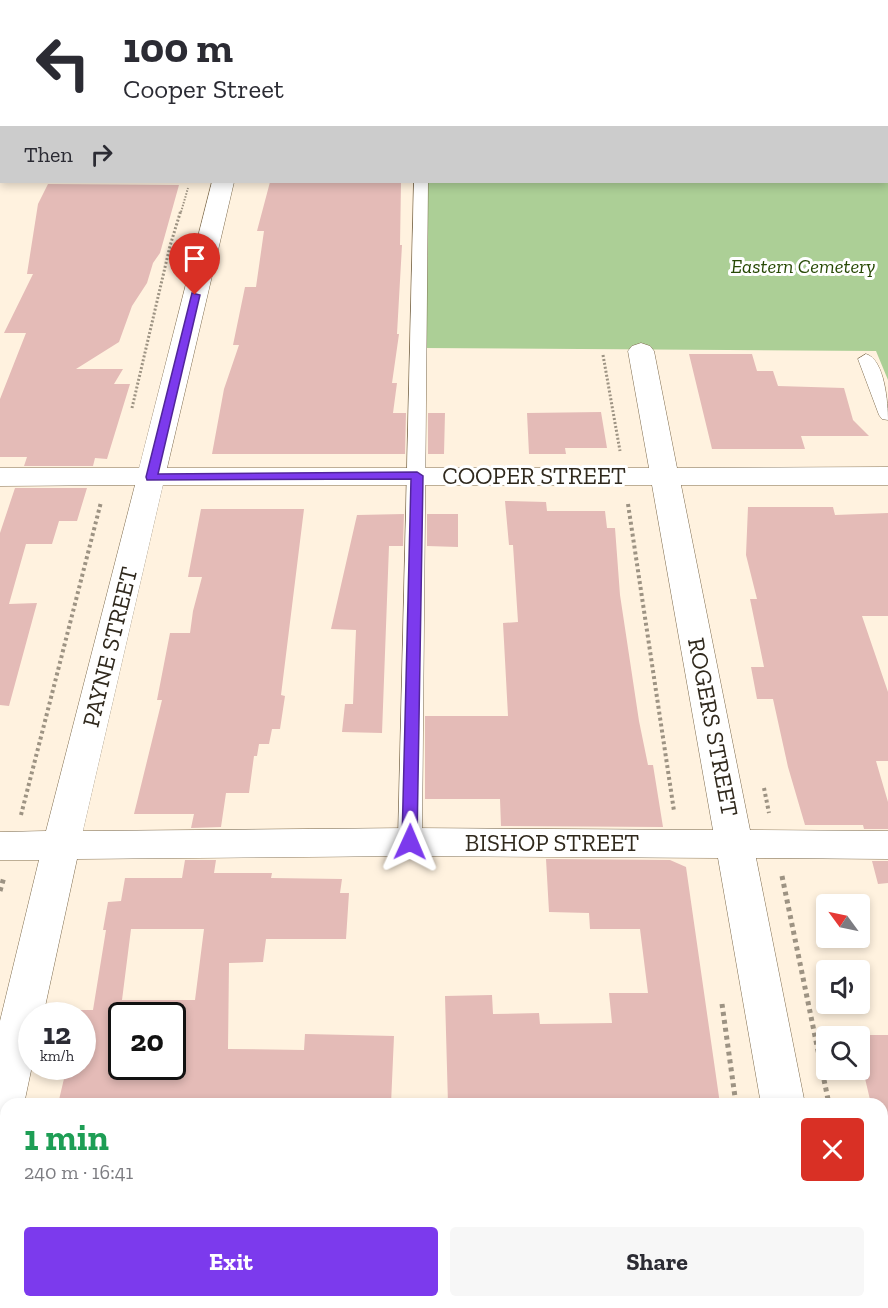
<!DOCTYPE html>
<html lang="en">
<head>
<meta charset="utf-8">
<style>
  body { margin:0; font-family:"Zilla Slab",serif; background:#f7f7f7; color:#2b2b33; height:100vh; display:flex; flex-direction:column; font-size:22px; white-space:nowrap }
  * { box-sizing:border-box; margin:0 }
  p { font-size:20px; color:#7c7c81 }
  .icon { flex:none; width:33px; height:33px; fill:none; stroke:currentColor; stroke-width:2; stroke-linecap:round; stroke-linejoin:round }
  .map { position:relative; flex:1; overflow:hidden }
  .sheet { position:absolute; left:0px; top:1098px; width:888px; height:210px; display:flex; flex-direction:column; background:#fff; border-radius:18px 18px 0 0; box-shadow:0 3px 9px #0003 }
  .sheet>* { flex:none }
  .guide { position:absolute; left:0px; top:0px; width:888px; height:183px; box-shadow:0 3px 9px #0003; background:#fff; color:#2b2b33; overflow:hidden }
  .needle { width:39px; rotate:303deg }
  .controls { position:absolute; left:816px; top:894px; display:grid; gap:12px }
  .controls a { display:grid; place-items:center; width:54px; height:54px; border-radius:6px; background:#fff; box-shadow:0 3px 9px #0003; font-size:30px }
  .speed { position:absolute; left:18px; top:1002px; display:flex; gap:12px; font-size:30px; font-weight:700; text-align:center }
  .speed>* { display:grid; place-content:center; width:78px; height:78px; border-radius:50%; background:#fff; box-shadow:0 3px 9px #0003; line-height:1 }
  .speed small { font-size:15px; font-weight:400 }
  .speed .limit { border:3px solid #111; border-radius:9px; background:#fff; color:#111 }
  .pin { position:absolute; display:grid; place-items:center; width:51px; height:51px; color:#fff; margin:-62px -26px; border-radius:50% 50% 50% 0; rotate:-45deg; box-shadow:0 0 6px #0007 }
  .pin .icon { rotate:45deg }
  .me { position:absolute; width:66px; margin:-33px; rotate:1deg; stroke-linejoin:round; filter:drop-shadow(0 0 4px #0008) }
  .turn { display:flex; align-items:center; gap:21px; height:126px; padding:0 24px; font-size:27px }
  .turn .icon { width:78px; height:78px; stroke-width:2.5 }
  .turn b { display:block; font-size:42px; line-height:51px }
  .then { display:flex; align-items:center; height:57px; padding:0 24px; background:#0003; gap:12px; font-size:22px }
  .round { display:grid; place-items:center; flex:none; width:63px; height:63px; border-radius:6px; background:#f7f7f7 }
  .overview { display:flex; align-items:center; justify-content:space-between; height:102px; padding:0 24px }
  h1 { font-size:36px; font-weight:700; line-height:45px; color:#1e9e55 }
  .cta { display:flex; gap:12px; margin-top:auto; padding:12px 24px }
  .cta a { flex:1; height:69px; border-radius:6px; background:#7c3aed; color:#fff; font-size:24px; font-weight:700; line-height:69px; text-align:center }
  .cta a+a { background:#f7f7f7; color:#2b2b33 }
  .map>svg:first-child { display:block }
</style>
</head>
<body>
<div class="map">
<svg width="888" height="1308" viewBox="0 0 888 1308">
  <rect width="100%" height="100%" fill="#fff2df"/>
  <path fill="#accf96" d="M 291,0 L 888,0 L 888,380 L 876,351 L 423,348 L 423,182 L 886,182 L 886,2 Z"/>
  <path fill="#e4bbb7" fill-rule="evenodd" d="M 270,182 L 401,182 L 400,245 L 402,245 L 397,334 L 399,334 L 392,383 L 397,383 L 393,413 L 406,413 L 405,454 L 212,454 L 224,389 L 239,345 L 233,345 L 245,287 L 256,287 L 264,231 L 257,231 Z
    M 48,184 L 179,185 L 160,253 L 153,263 L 147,283 L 132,306 L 119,342 L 76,369 L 123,369 L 114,384 L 130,384 L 107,459 L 95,458 L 93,466 L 24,466 L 27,457 L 0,457 L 0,399 L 26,333 L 4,333 L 33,274 L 27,274 L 38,204 Z
    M 689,354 L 752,354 L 757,371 L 773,371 L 778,386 L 844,388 L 853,420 L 869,436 L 801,436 L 805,449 L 712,449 Z
    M 601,412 L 607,448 L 565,448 L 566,454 L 529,454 L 527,413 Z
    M 428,413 L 445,413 L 444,454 L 428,454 Z
    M 15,488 L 87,488 L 77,521 L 59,521 L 52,544 L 26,544 L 9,604 L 37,603 L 9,706 L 0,705 L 0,533 Z
    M 505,501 L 546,502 L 547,511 L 605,511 L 607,528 L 615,528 L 620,595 L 639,721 L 648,765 L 653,765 L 663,827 L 501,826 L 500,799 L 425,799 L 425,716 L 508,716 L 503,623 L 518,622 L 513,545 L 509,545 Z
    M 748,507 L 833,507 L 835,515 L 888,513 L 888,616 L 862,616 L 888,692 L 888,761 L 876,761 L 888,802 L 888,829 L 864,829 L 863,825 L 805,825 L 788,767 L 773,699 L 757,699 L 751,667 L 764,667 L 750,599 L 757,599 L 746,555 Z
    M 201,509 L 304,509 L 281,695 L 285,696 L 280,729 L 272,729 L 269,744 L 259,744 L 257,756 L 254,756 L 249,793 L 226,793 L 221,827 L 191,828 L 194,814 L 134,814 L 162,700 L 157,700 L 170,633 L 190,633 L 193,611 L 202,577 L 188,577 Z
    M 404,514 L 403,546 L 389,546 L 382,733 L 342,732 L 345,704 L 353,704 L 356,630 L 331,629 L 357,515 Z
    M 427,514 L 458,514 L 458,547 L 427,546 Z
    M 546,859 L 670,860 L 686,867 L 720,1104 L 448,1104 L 445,996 L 492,995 L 493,1014 L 539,1013 L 540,1024 L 612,1023 L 609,993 L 648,993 L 640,929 L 590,929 L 589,913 L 549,912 Z
    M 185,860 L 216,860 L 214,873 L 272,873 L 271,878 L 342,879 L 340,893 L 349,893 L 346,939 L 266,939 L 263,962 L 229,963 L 228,1049 L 304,1050 L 305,1034 L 394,1036 L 391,1104 L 58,1104 L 67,1066 L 82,1066 L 82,1016 L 78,1016 L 79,1010 L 93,1010 L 106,930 L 103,930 L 108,902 L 121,901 L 125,878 L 182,878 ZM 131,929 L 204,929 L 195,1000 L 122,1000 ZM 122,1016 L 172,1016 L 172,1066 L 122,1066 Z
    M 872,861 L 888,861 L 888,883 L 878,884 Z
    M 854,1035 L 888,1035 L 888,1128 L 882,1128 L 882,1104 L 871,1104 L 860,1057 L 860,1036 Z"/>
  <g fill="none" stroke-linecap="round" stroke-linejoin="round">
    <defs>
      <path id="service" d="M 72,0 L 82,0 L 71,2 Z
        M 588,0 L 599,0 L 587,2 Z
        M 610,0 L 643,0 L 609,2 Z
        M 0,60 L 2,60 L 2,68 L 0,68 Z
        M 2,132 L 2,143 L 0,143 L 0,133 Z
        M 886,140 L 888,140 L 888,148 L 886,148 Z
        M 414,182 L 428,182 L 422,842 L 418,848 L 410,851 L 402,848 L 398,842 Z
        M 866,354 C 885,359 888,404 888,420 L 882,419 L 879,415 L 858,359 Z"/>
      <path id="minor" d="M 258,0 L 276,0 L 276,2 L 258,2 Z
        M 0,143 L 2,143 L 2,155 L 0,155 Z
        M 212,182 L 234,182 L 167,468 L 649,468 L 628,351 L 632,346 L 641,343 L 650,346 L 654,351 L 677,468 L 888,467 L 888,485 L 681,485 L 750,830 L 888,831 L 888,859 L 756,858 L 805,1104 L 761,1104 L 718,858 L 410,856 L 77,859 L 43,1016 L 32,1016 L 32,1066 L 24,1104 L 6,1104 L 6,1130 L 0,1132 L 0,1021 L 39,860 L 0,860 L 0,832 L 46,831 L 135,485 L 0,486 L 0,468 L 139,468 ZM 163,485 L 652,485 L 713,830 L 410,828 L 83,831 Z
        M 0,1163 L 6,1165 L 6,1226 L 0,1224 Z
        M 882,1297 L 886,1308 L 837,1308 L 835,1302 L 882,1302 Z
        M 7,1302 L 55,1302 L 54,1308 L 6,1308 Z"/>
      <path id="primary" d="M 0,1200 L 6,1200 L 6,1244 L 0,1244 Z
        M 882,1219 L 888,1219 L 888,1263 L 882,1263 Z"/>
    </defs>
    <use href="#service" stroke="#7e6c4f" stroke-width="1"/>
    <use href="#minor" stroke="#7e6c4f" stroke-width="1"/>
    <use href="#primary" stroke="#af7e63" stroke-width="1"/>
    <path stroke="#9d9383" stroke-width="2" stroke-dasharray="1.5 1.5" stroke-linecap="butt" d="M 181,212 L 188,188"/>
    <path stroke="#9d9383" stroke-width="3" stroke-dasharray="2 2" stroke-linecap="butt" d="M 603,355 L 620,451
      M 132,408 L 170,246 L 181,210"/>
    <path stroke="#9d9383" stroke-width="4" stroke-dasharray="3 3" stroke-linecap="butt" d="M 628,504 L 674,811
      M 764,788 L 769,813
      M 21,815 L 101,502"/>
    <path stroke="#9d9383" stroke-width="5" stroke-dasharray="4 4" stroke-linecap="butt" d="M 782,876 L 829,1104
      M 0,891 L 4,877
      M 722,1004 L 736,1104
      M 882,1194 L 888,1194"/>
    <use href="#service" fill="#fff" fill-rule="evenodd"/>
    <use href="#minor" fill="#fff" fill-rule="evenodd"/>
    <use href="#primary" fill="#f8cdb8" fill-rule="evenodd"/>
  </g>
  <path fill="#7c3aed" stroke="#51269a" stroke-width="1.5" d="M 192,293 L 200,295 L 158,474 L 417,472 L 423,476 L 417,842 L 415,846 L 404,846 L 402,842 L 411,479 L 147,480 L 146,477 Z"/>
  <g text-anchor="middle" stroke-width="6" stroke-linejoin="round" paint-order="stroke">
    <g font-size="20" font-style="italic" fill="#274905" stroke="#fff">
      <text x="803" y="273">Eastern Cemetery</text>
    </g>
    <g font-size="24" fill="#30291d" stroke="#fff">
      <text x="534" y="484">COOPER STREET</text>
      <text transform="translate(110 647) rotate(-76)" y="8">PAYNE STREET</text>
      <text transform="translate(713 727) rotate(79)" y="8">ROGERS STREET</text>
      <text x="552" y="851">BISHOP STREET</text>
    </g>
  </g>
</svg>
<div class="controls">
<a><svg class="needle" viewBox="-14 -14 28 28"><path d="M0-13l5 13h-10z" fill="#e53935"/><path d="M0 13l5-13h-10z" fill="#7c7c81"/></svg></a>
<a><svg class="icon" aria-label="sound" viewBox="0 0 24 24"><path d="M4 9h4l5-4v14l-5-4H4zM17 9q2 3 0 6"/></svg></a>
<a><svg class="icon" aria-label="search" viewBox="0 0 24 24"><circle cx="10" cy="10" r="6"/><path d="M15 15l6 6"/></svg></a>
</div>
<div class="speed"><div>12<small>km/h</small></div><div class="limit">20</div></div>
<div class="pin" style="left:195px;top:295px;background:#d93025"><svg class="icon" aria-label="arrive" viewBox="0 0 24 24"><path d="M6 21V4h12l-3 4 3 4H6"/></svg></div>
<svg class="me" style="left:410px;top:842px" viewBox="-20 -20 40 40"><path d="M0-17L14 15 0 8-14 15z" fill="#7c3aed" stroke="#fff" stroke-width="4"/></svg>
<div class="guide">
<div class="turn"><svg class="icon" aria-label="left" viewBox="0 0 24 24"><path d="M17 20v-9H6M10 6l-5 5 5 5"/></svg><div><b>100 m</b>Cooper Street</div></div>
<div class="then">Then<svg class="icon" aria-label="right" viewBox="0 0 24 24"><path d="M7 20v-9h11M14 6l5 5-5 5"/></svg></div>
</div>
<section class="sheet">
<div class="overview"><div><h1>1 min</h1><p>240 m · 16:41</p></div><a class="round" style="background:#d93025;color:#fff"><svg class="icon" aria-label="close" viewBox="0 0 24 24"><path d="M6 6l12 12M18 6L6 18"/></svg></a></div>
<div class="cta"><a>Exit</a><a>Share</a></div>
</section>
</div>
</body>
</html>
